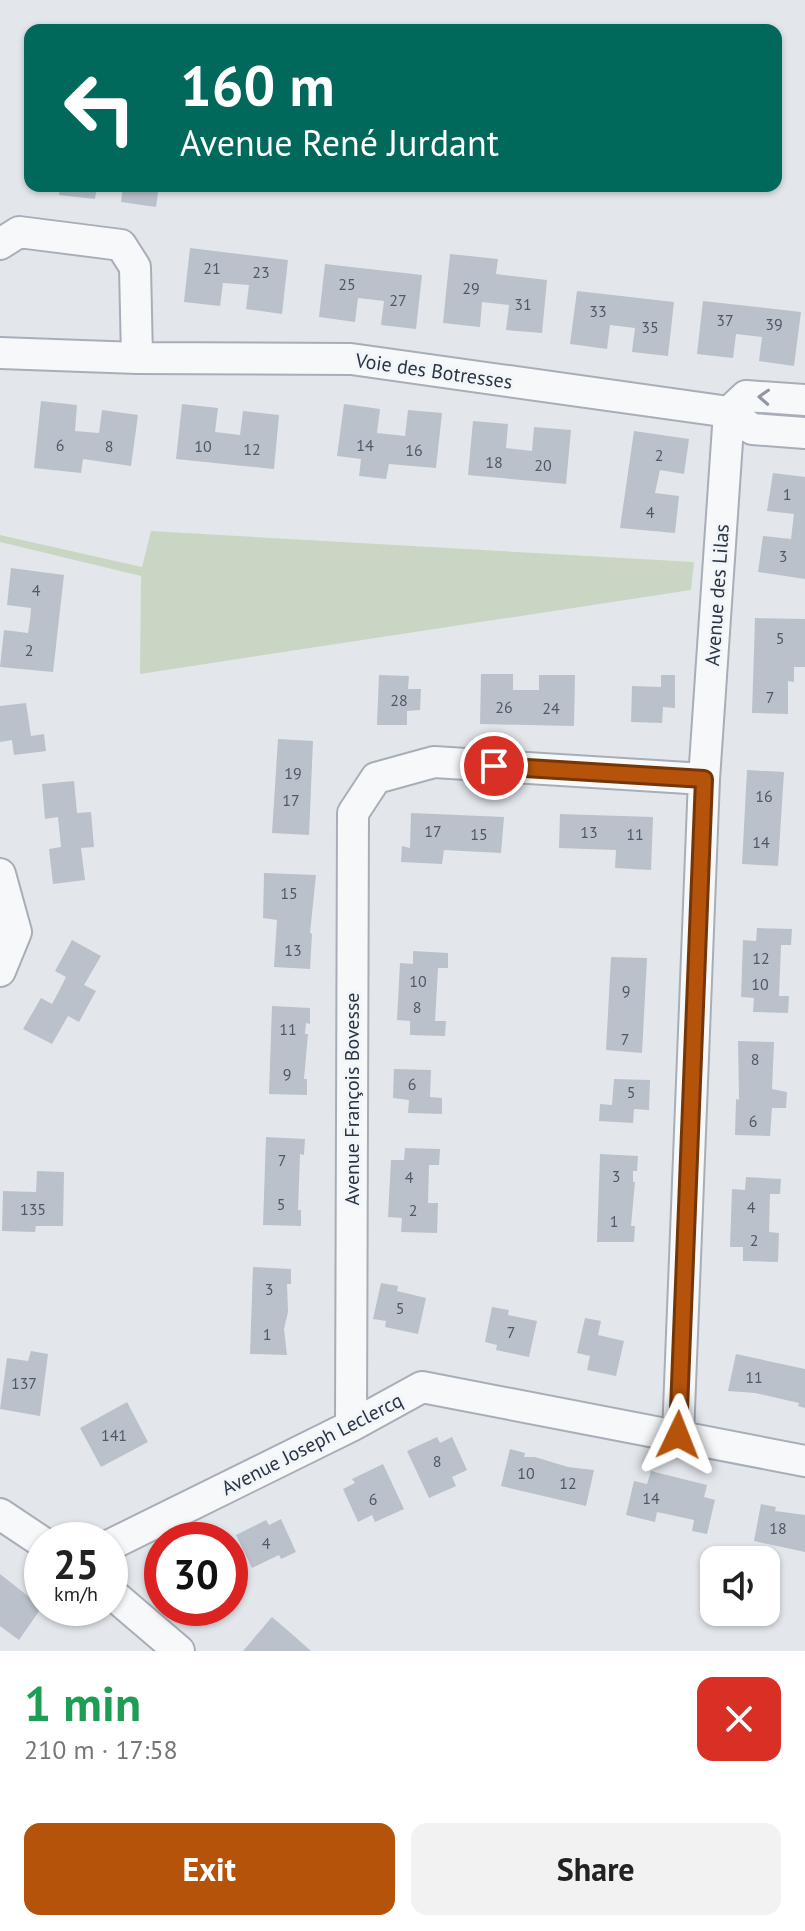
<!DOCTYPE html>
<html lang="en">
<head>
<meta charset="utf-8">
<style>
  body { margin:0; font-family:"PT Sans",sans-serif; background:#f2f2f2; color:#222; height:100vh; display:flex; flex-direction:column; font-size:30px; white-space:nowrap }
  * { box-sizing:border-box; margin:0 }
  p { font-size:26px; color:#767676 }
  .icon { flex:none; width:44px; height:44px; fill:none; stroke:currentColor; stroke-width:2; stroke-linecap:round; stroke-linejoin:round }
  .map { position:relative; height:1651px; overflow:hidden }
  .side { display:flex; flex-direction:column; background:#fff; flex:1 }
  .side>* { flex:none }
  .top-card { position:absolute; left:24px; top:24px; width:758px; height:168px; border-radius:16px; box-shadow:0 2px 6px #0004; background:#00695c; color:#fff; overflow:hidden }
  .buttons { position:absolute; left:700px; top:1546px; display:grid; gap:16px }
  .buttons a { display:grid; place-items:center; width:80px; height:80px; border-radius:16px; background:#fff; box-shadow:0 2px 6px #0004; font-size:40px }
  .speed { position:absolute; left:24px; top:1522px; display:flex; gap:16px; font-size:40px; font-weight:700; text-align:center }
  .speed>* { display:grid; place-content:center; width:104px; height:104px; border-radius:50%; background:#fff; box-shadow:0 2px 6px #0004; line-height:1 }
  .speed small { font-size:20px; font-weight:400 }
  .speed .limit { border:12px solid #d22; background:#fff; color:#111 }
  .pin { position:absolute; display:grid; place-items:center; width:68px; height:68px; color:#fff; margin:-34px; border:4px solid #fff; border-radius:50%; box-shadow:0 2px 8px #0007 }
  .me { position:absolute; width:88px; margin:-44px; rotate:2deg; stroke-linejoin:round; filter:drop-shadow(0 0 6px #0008) }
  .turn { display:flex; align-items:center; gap:28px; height:168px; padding:0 24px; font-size:36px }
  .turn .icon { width:104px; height:104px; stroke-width:2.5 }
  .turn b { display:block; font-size:56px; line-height:68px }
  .round { display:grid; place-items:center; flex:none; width:84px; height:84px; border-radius:16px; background:#f2f2f2 }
  .headline { display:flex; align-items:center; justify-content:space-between; height:136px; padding:0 24px }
  h1 { font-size:48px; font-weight:700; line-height:60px; color:#1e9e55 }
  .cta { display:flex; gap:16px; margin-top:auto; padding:16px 24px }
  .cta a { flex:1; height:92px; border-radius:16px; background:#b45309; color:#fff; font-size:32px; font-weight:700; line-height:92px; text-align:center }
  .cta a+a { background:#f2f2f2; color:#222 }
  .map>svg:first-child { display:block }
</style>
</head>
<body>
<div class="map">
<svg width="805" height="1651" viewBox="0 0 805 1651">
  <rect width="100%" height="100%" fill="#e3e7ec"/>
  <path fill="#cad6c4" d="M 151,531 L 694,562 L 691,590 L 140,674 L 141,576 L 0,542 L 0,535 L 142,567 Z"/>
  <path fill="#bac1ca" d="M 60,186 L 97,186 L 95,199 L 59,195 Z
    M 123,186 L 159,186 L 156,207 L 121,202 Z
    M 190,248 L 288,260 L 282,314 L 246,309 L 249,285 L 223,283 L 220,306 L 184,302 Z
    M 450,254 L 498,259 L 496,274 L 547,280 L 542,333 L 506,330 L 509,305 L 482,302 L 480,327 L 443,323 Z
    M 325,264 L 422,275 L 416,329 L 381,325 L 384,301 L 358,298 L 355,322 L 319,317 Z
    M 577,291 L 674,302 L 668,356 L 632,352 L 635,328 L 610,325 L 607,349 L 570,344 Z
    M 703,301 L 801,312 L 794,366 L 759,361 L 762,337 L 736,334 L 733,358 L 697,354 Z
    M 41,401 L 77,405 L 75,431 L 99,433 L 102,410 L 138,415 L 131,466 L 83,459 L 81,473 L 34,468 Z
    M 182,404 L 218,408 L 215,432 L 240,435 L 243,411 L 279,415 L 274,469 L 176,459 Z
    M 344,404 L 380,409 L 377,433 L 405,436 L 408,410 L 442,413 L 436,468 L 389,464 L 386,479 L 359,476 L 361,459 L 337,456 Z
    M 473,421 L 508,424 L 506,448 L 532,451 L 534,427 L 571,430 L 566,484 L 468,475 Z
    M 634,431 L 689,439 L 684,474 L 660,470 L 655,493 L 679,496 L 675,533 L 620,528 Z
    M 773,473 L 805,477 L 805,579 L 758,572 L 763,536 L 791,539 L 794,514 L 767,511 Z
    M 11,568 L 64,575 L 53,672 L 0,667 L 4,630 L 28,633 L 30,620 L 31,608 L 7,605 Z
    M 755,618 L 805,619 L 805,667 L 794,667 L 794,682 L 788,681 L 788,714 L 752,713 Z
    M 481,674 L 513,674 L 513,690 L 539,690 L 539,675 L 575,675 L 574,726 L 480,724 Z
    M 379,675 L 409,676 L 408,689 L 421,689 L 420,710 L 407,711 L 407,725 L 377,725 Z
    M 661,675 L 675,675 L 675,708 L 663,707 L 662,723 L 631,722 L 632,686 L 661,687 Z
    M 26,703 L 31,736 L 44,734 L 46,751 L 14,755 L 12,740 L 0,742 L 0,706 Z
    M 278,739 L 313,741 L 309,835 L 272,833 Z
    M 747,770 L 784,772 L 778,866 L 742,864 Z
    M 74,781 L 77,813 L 91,812 L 94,847 L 81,848 L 85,880 L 53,884 L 49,849 L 61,847 L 58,817 L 45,819 L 42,784 Z
    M 411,813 L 504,817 L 501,853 L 444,850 L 442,864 L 401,862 L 402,846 L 410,848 Z
    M 560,814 L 653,817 L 651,870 L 615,868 L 616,850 L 559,848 Z
    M 264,873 L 316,875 L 310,933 L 312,934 L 310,969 L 274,967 L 277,920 L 263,918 Z
    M 757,928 L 792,929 L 791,945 L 781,945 L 780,971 L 779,996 L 789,996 L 788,1013 L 753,1012 L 754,998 L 741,997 L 743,940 L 756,941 Z
    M 72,940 L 101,956 L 84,985 L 96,991 L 79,1022 L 68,1016 L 52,1044 L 23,1029 L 41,998 L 52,1004 L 59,991 L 66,977 L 55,971 Z
    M 413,951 L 448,953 L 448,968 L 438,968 L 435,1021 L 446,1021 L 445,1036 L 410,1035 L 410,1021 L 397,1020 L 400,963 L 413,964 Z
    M 611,957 L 647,958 L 642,1053 L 606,1050 Z
    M 272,1006 L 310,1008 L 310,1024 L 306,1023 L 305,1034 L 308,1034 L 304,1079 L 307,1079 L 307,1095 L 269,1094 Z
    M 738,1041 L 774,1042 L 772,1089 L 787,1092 L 786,1108 L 772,1108 L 770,1136 L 735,1135 L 736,1099 L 739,1100 Z
    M 394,1069 L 431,1070 L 430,1097 L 442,1098 L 442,1114 L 408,1113 L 409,1100 L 393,1098 Z
    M 614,1079 L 650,1080 L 649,1110 L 634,1109 L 633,1123 L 599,1121 L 600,1104 L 612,1105 Z
    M 266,1137 L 305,1139 L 304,1155 L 300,1154 L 298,1210 L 301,1210 L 301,1226 L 263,1225 Z
    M 405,1148 L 440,1149 L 439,1165 L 429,1165 L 428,1203 L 438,1203 L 437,1233 L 401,1232 L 402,1218 L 388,1217 L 391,1160 L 404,1160 Z
    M 600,1154 L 638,1156 L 637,1171 L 633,1171 L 633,1182 L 635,1182 L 631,1226 L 635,1226 L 634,1242 L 597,1242 Z
    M 37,1171 L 64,1172 L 63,1226 L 36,1226 L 35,1232 L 2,1231 L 3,1191 L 36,1192 Z
    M 746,1177 L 781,1179 L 780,1194 L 770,1194 L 769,1232 L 779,1233 L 778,1262 L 743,1261 L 743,1247 L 730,1247 L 732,1189 L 745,1190 Z
    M 253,1267 L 291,1269 L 291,1284 L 287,1284 L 288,1312 L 284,1329 L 287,1355 L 250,1354 Z
    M 381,1283 L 398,1286 L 397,1291 L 426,1298 L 418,1334 L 385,1327 L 386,1321 L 373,1319 Z
    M 492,1307 L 509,1310 L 508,1315 L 537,1321 L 529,1357 L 496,1350 L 497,1345 L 485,1342 Z
    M 585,1318 L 601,1321 L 598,1335 L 624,1341 L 616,1376 L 587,1370 L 590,1356 L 577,1353 Z
    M 31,1351 L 48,1354 L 40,1416 L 0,1409 L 7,1358 L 28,1361 Z
    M 736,1354 L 805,1369 L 805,1408 L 798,1406 L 799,1403 L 755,1393 L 728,1391 Z
    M 127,1402 L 148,1442 L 101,1467 L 80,1428 Z
    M 437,1437 L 440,1443 L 452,1437 L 467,1470 L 452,1477 L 456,1486 L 429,1498 L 407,1451 Z
    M 510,1449 L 525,1453 L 524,1457 L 535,1457 L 568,1467 L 594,1470 L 586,1506 L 501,1486 Z
    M 383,1464 L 404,1509 L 375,1522 L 372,1515 L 358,1522 L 343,1489 L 355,1483 L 352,1479 Z
    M 651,1471 L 707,1485 L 704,1497 L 715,1500 L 707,1534 L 692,1531 L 694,1520 L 657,1512 L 655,1522 L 626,1515 L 634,1481 L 647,1484 Z
    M 761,1504 L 776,1507 L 775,1511 L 805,1515 L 805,1552 L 754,1541 Z
    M 281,1519 L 296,1552 L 281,1559 L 279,1555 L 252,1568 L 236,1535 L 266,1520 L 269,1525 Z
    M 0,1574 L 42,1607 L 19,1640 L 0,1626 Z
    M 272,1617 L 293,1635 L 311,1651 L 243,1651 Z"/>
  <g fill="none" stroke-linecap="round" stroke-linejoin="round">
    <defs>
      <path id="street" d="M 0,244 L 19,232 L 121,245 L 135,267 L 137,358
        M 0,353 L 137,358 L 351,359 L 729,412 L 752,429 L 805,433
        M 729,412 L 746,396 L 805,400
        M 0,874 L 16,932 L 0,971
        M 351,1426 L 353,813 L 376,778 L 434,762 L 704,779
        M 678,1435 L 704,779 L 729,412
        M 0,1514 L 42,1542
        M 110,1545 L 351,1426 L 422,1387 L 805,1461
        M 110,1592 L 179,1651"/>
    </defs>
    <use href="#street" stroke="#a8aeb7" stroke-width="34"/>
    <use href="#street" stroke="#f6f8fa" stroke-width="30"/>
  </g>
  <defs><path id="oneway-chevron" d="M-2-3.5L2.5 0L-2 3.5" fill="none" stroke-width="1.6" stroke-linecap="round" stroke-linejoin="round" transform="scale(2)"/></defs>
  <use stroke="#9097a0" href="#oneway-chevron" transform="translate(764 397) rotate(-177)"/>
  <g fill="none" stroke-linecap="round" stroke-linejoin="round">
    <defs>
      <path id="route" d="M 494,766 L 704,779 L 678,1435"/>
    </defs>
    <use href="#route" stroke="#753606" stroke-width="20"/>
    <use href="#route" stroke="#b45309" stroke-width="14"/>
  </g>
  <g text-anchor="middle" stroke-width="6" stroke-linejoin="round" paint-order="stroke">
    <g font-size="16" fill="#4e5966">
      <text x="212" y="274">21</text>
      <text x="261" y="278">23</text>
      <text x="347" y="290">25</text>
      <text x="471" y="294">29</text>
      <text x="398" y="306">27</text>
      <text x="523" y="310">31</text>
      <text x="598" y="317">33</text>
      <text x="725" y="326">37</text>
      <text x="774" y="330">39</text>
      <text x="650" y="333">35</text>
      <text x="60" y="451">6</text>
      <text x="365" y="451">14</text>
      <text x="109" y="452">8</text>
      <text x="203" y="452">10</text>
      <text x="252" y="455">12</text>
      <text x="414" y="456">16</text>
      <text x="659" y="461">2</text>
      <text x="494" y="468">18</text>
      <text x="543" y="471">20</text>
      <text x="787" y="500">1</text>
      <text x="650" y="518">4</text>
      <text x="783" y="562">3</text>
      <text x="36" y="596">4</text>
      <text x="780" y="644">5</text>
      <text x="29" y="656">2</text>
      <text x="770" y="703">7</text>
      <text x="399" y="706">28</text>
      <text x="504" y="713">26</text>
      <text x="551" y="714">24</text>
      <text x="293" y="779">19</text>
      <text x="764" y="802">16</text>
      <text x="291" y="806">17</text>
      <text x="433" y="837">17</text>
      <text x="589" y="838">13</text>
      <text x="479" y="840">15</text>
      <text x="635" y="840">11</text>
      <text x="761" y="848">14</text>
      <text x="289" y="899">15</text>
      <text x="293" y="956">13</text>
      <text x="761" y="964">12</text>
      <text x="418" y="987">10</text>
      <text x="760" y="990">10</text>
      <text x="626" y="997">9</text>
      <text x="417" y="1013">8</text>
      <text x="288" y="1035">11</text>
      <text x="625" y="1045">7</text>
      <text x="755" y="1065">8</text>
      <text x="287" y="1080">9</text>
      <text x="412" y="1090">6</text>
      <text x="631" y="1098">5</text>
      <text x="753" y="1127">6</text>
      <text x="282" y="1166">7</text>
      <text x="616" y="1182">3</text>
      <text x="409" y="1183">4</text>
      <text x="281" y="1210">5</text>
      <text x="751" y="1213">4</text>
      <text x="33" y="1215">135</text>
      <text x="413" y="1216">2</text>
      <text x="614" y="1227">1</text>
      <text x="754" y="1246">2</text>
      <text x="269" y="1295">3</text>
      <text x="400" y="1314">5</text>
      <text x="511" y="1338">7</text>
      <text x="267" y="1340">1</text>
      <text x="754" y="1383">11</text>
      <text x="24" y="1389">137</text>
      <text x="114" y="1441">141</text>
      <text x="437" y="1467">8</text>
      <text x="526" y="1479">10</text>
      <text x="568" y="1489">12</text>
      <text x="651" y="1504">14</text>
      <text x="373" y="1505">6</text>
      <text x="778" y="1534">18</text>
      <text x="266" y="1549">4</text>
    </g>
    <g font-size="20" fill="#2a3645" stroke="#f3f6f9">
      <text transform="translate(434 371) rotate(8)" y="7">Voie des Botresses</text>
      <text transform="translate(717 595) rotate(-86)" y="7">Avenue des Lilas</text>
      <text transform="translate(352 1099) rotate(-90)" y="7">Avenue François Bovesse</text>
      <text transform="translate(312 1444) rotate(-27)" y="7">Avenue Joseph Leclercq</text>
    </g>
  </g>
</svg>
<div class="buttons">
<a><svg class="icon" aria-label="sound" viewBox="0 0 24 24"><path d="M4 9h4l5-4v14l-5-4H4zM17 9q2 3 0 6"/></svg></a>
</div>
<div class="speed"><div>25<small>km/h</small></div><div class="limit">30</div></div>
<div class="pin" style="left:494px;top:766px;background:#d93025"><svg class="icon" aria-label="arrive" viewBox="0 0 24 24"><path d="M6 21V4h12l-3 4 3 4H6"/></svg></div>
<svg class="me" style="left:678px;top:1435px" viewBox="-20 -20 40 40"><path d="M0-17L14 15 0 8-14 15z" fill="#b45309" stroke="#fff" stroke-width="4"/></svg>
<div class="top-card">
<div class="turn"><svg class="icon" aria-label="left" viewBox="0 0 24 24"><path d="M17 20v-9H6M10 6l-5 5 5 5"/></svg><div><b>160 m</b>Avenue René Jurdant</div></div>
</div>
</div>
<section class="side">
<div class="headline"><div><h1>1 min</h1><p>210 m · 17:58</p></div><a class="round" style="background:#d93025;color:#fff"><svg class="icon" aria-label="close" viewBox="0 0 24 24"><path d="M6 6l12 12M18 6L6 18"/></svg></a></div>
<div class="cta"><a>Exit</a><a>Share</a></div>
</section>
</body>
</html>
